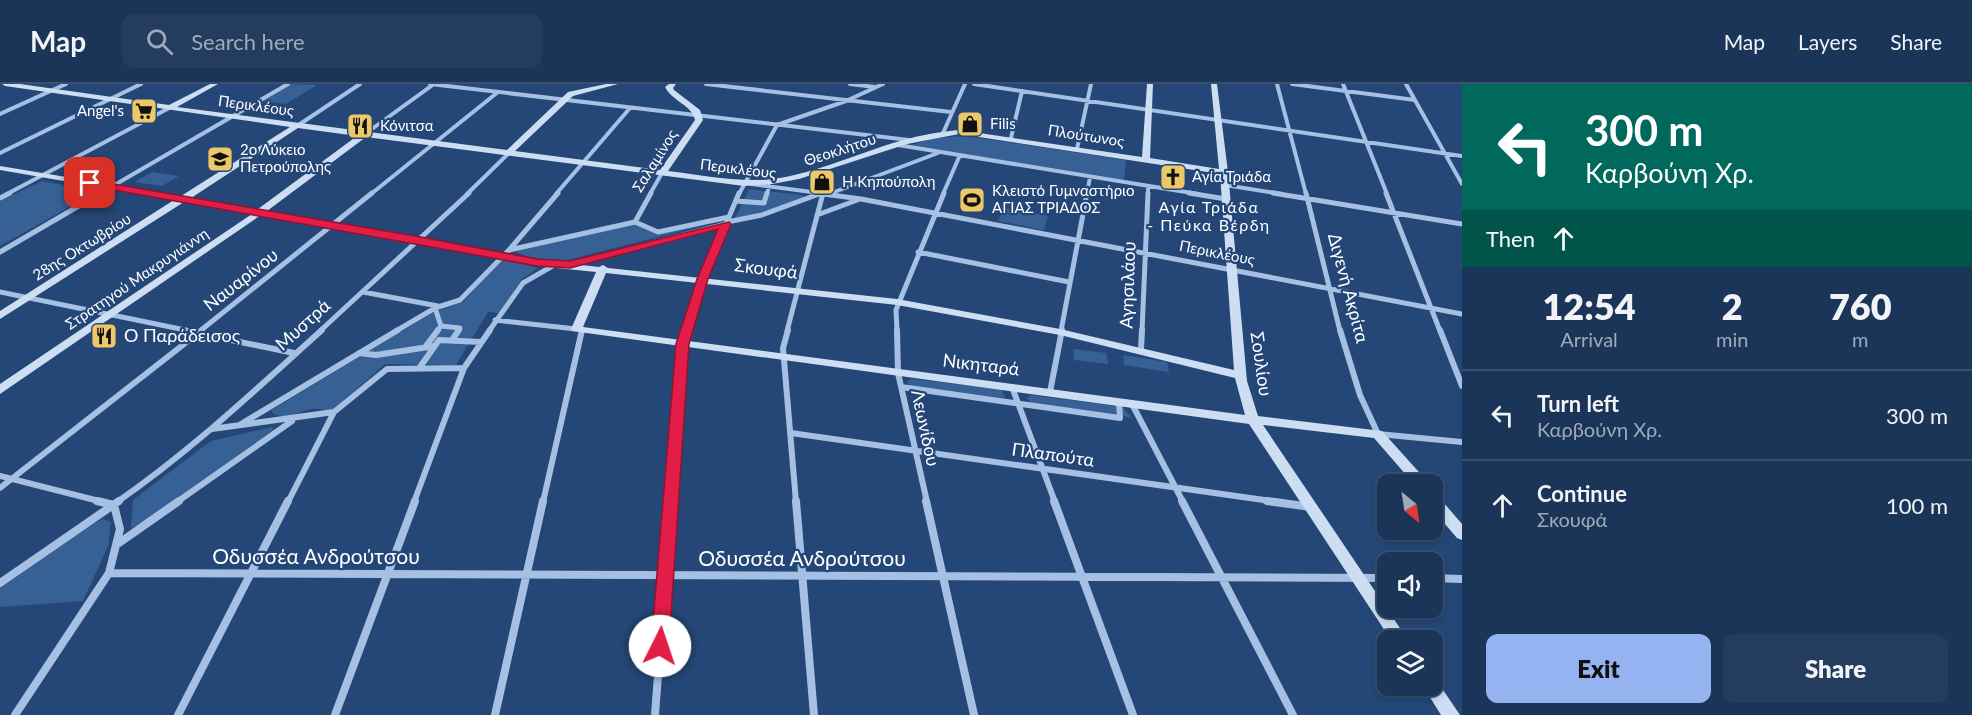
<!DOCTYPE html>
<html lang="en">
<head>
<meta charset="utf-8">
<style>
  body { margin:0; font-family:Lato,sans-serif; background:#243d5f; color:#f1f3f6; height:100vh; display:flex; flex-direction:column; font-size:22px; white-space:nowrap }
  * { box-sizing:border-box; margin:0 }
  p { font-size:20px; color:#a0abba }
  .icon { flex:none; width:33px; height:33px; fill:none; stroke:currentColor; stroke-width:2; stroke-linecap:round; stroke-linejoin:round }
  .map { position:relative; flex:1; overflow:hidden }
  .drawer { display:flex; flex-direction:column; background:#1b3559; width:510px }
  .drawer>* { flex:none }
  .hud { background:#00695c; color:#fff; overflow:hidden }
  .needle { width:39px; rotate:150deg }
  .fabs { position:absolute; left:1377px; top:390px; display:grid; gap:12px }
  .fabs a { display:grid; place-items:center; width:66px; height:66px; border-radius:12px; background:#1b3559; box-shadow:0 3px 9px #0003,0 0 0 2px #39506f; font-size:30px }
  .pin { position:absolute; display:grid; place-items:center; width:51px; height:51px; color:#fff; margin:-26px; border-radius:12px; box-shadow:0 3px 9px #0006 }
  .me { position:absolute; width:66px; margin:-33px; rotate:4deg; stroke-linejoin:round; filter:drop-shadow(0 0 4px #0008) }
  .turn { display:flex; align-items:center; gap:21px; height:126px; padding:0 24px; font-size:27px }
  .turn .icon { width:78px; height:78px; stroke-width:2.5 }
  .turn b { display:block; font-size:42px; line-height:51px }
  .then { display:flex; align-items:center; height:57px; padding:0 24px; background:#0003; gap:12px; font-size:22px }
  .eta { display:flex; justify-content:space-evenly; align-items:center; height:102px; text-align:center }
  .eta b { font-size:36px; font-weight:800; line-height:42px }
  .button { display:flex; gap:12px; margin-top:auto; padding:12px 24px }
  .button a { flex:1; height:69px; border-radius:12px; background:#95b2f1; color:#111; font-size:24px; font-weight:800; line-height:69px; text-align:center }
  .button a+a { background:#243d5f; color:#f1f3f6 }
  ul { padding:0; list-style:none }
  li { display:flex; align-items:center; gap:18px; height:90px; padding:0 24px; border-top:2px solid #39506f }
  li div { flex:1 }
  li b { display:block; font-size:22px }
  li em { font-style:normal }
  header { display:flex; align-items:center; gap:36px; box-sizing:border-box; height:84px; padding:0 30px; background:#1b3559; border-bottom:2px solid #39506f }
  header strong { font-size:28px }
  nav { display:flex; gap:33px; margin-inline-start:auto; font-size:21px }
  .search { width:420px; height:54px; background:#243d5f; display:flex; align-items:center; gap:15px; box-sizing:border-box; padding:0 21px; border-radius:12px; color:#a0abba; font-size:22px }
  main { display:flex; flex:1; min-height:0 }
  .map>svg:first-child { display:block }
</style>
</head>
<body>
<header>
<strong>Map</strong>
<div class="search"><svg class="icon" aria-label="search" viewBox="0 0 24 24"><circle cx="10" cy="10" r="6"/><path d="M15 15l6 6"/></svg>Search here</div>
<nav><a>Map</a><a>Layers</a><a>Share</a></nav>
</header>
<main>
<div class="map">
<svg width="1462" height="631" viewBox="0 0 1462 631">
  <rect width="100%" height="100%" fill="#244777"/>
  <path fill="#376195" d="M 289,0 L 317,1 L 286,20 L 261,17 Z
    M 965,52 L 1126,76 L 1124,96 L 911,61 L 936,54 Z
    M 152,88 L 179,92 L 162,102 L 135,98 Z
    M 42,97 L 98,107 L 0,162 L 0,117 Z
    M 749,105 L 801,111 L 806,113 L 762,129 L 735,134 Z
    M 1003,123 L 1048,132 L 1044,146 L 998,137 Z
    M 709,140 L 568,176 L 536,175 L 517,169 L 516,166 L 627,141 L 637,141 L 658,150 Z
    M 502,175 L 538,184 L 521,196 L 499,229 L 488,228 L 456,281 L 385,280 L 331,327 C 325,326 317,324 311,325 C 298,328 285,337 272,329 L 272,326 L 432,229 L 463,218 Z
    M 1073,265 L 1106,269 L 1108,280 L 1074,276 Z
    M 1123,271 L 1167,278 L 1169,288 L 1124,281 Z
    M 912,295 L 1001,305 L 1005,314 L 910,302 L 907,298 Z
    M 1031,311 L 1123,323 L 1132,335 L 1121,331 L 1032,319 L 1026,314 Z
    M 272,343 L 273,346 L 149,436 L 131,444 L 133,416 L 211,357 Z
    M 103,435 L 111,438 L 108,462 L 83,517 L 0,523 L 0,504 L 85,444 Z"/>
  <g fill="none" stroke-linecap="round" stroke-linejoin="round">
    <path stroke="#a5c0e3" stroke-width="4" d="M 430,0 L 909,56
      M 706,0 L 951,28
      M 850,0 L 875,3
      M 974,0 L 1462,72
      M 1277,0 L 1306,110
      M 1292,0 L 1415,16
      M 1343,0 L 1387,110
      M 1406,0 L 1462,100
      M 0,30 L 66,0
      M 297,42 L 360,0
      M 943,49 L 965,0
      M 365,50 L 434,0
      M 1011,54 L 1022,7
      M 898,61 L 1198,110
      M 1077,65 L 1091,0
      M 0,69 L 141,0
      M 751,100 L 827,110
      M 1225,101 L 1282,110
      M 7,110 L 171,23
      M 99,110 L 288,0
      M 371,110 L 498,8
      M 467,110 L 509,69
      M 556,110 L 630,24
      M 650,110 L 662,89
      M 739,110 L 777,41 L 846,17 L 883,0
      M 767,110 L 769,102
      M 829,110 L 938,69
      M 943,110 L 960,71
      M 1087,110 L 1090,93
      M 1148,110 L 1148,102"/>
    <path stroke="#a5c0e3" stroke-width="5" d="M 816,109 L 861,115 L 1462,230
      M 1189,109 L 1226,115
      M 1273,109 L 1462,140
      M 1306,109 L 1340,247
      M 1386,109 L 1440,247
      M 829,110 L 832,109
      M 0,114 L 10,109
      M 736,117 L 764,119 L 767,109
      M 817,131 L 860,115
      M 635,138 L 658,148 L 729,133
      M 635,138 L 651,109
      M 727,138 L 762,131 L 819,110
      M 509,166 L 635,138
      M 0,168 L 101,109
      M 918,168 L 1069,198
      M 570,180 L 726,140
      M 0,208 L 190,247
      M 363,208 L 438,222
      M 435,224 L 441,242 L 437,247
      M 495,236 L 576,245
      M 441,242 L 460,244 L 458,247
      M 200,247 L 372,109
      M 320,247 L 469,109
      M 396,247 L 435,224 L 460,216 L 509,166 L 558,109
      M 489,247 L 523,199 L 556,180
      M 687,247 L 703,195 L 739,109
      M 787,247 L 823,109
      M 897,247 L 896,226 L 944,109
      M 1061,247 L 1087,109
      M 1142,247 L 1148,109"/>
    <path stroke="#a5c0e3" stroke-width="6" d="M 182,246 L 294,269
      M 788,246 L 783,264 L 796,418
      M 897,246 L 898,289 L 927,418
      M 1340,246 L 1360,311 L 1378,350 L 1462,358
      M 1440,246 L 1462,302
      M 452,256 L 459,246
      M 426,262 L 438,246
      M 1141,265 L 1142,246
      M 359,269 L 376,271 L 435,262
      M 420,283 L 439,256 L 481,258
      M 901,303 L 1120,334 L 1119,318
      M 1012,303 L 1055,418
      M 1050,308 L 1062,246
      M 1132,320 L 1183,418
      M 241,340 L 398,246
      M 212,345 L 334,328 L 387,285 L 464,284
      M 791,349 L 1278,418
      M 0,392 L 103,418
      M 0,404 L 202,246
      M 117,418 C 191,367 255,306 322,246
      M 177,418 L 292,337
      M 288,418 L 334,328
      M 414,418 L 464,284 L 490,246
      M 543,418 L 582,246
      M 671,418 L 683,260 L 687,246"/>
    <path stroke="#a5c0e3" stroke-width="8" d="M 796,417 L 814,631
      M 926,417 L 974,631
      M 1054,417 L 1133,631
      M 1182,417 L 1293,631
      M 1267,417 L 1311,423
      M 119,459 L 179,417
      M 109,489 L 1388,494
      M 1432,494 L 1462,495
      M 0,499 L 119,417
      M 15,631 L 109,489 L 120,445 L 114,421 L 97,417
      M 178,631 L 288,417
      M 335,631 L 415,417
      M 495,631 L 543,417
      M 655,631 L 671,417"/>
    <path fill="#cddef3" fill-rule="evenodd" d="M 2,0 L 20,0 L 169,21 L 210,0 L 218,0 L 177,23 L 507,66 L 568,8 L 606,0 L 618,0 L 573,12 L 515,67 L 660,86 L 695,36 C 692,21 672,17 665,3 L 669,0 L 676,0 L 673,4 L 674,6 L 700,26 L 703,36 L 668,87 C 702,91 738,99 773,95 C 817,89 858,69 900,57 C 920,51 939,48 959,46 L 1142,73 L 1147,0 L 1153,0 L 1150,74 L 1219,85 L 1211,0 L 1217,0 L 1228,88 L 1247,297 L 1258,332 L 1382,347 L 1426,396 L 1427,400 L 1414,400 L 1374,354 L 1263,341 L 1408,556 L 1391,556 L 1249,340 L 572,247 L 571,245 L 596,188 L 537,182 L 421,159 L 261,131 L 0,310 L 0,300 L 252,130 L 184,118 L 0,235 L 0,227 L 174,116 L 0,86 L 0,82 L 181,112 L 290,43 L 5,2 ZM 298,44 L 357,52 L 258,125 L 191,114 ZM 959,50 L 1220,90 L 1234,286 L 1060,245 L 897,215 L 608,184 L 603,181 L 599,183 L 537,176 L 421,153 L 267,127 L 366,53 L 744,102 L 772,100 L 799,95 L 907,60 ZM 606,189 L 897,221 L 1060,251 L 1235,294 L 1245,331 L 583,243 Z
      M 1432,410 L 1437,411 L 1462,440 L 1462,456 L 1457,454 L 1432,425 Z
      M 1432,595 L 1437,597 L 1460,631 L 1441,631 L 1423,602 L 1432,602 Z"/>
  </g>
  <path fill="#e11d48" stroke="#92132f" stroke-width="1.5" d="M 90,96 L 421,153 L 537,175 L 570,177 L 729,138 L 731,140 L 708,195 L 689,260 L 669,562 L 666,568 L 660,570 L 654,568 L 651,562 L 676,260 L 697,195 L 718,145 L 570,184 L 537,182 L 86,101 L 86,97 Z"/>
  <defs>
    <symbol id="supermarket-square" viewBox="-11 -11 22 22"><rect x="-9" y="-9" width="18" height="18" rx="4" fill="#edc868" stroke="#244777"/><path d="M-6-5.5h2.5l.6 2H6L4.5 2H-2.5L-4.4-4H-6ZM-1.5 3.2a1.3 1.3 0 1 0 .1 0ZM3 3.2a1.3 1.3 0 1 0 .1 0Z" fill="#111"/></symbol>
    <symbol id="shop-square" viewBox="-11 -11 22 22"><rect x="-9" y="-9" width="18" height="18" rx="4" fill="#edc868" stroke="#244777"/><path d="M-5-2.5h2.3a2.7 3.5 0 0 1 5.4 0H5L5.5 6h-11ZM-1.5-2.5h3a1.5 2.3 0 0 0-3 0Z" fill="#111"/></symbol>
    <symbol id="restaurant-square" viewBox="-11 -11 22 22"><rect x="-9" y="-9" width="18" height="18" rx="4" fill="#edc868" stroke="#244777"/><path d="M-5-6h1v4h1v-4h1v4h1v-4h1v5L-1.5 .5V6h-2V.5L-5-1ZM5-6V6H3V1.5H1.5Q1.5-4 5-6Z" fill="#111"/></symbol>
    <symbol id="school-square" viewBox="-11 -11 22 22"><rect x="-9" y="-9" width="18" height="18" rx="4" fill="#edc868" stroke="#244777"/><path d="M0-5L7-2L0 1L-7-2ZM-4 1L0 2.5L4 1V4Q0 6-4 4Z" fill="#111"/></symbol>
    <symbol id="church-square" viewBox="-11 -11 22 22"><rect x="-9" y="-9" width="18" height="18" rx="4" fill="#edc868" stroke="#244777"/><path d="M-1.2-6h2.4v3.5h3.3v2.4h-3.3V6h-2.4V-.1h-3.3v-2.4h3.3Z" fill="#111"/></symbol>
    <symbol id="stadium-square" viewBox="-11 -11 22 22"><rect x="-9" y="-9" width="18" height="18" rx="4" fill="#edc868" stroke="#244777"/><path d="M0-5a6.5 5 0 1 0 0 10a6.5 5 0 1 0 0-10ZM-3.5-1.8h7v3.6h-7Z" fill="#111"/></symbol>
  </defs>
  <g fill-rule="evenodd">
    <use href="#supermarket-square" x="129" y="12" width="30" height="30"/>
    <use href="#shop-square" x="955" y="25" width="30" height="30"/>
    <use href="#restaurant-square" x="345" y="27" width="30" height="30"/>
    <use href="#school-square" x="205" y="60" width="30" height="30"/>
    <use href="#church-square" x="1158" y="78" width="30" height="30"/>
    <use href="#shop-square" x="807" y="83" width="30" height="30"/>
    <use href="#stadium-square" x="957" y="101" width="30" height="30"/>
    <use href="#restaurant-square" x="89" y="237" width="30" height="30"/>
  </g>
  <g text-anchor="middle" stroke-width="4.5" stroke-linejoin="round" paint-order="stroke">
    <g font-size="15" fill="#fff" stroke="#244777">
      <text transform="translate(256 22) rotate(8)" y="5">Περικλέους</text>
      <text transform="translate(1086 52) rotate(9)" y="5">Πλούτωνος</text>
      <text transform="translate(840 66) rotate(-18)" y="5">Θεοκλήτου</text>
      <text transform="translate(655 77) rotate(-58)" y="5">Σαλαμίνος</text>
      <text transform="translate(738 85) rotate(7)" y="5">Περικλέους</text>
      <text transform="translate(82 163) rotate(-32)" y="5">28ης Οκτωβρίου</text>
      <text transform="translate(1217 169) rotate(11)" y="5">Περικλέους</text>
      <text transform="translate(137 195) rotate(-34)" y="5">Στρατηγού Μακρυγιάννη</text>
    </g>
    <g font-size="15" fill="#fff" stroke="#244777" text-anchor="start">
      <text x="124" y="32" text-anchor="end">Angel's</text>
      <text x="990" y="45">Filis</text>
      <text x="380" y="47">Κόνιτσα</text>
      <text x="240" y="71">2ο Λύκειο<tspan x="240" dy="17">Πετρούπολης</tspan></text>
      <text x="1192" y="98">Αγία Τριάδα</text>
      <text x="842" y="103">Η Κηπούπολη</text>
      <text x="992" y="112">Κλειστό Γυμναστήριο<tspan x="992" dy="17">ΑΓΙΑΣ ΤΡΙΑΔΟΣ</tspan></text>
    </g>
    <g font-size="16" letter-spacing="1.5" fill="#fff" stroke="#244777">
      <text x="1209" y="129">Αγία Τριάδα<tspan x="1209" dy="18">- Πεύκα Βέρδη</tspan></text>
    </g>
    <g font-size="18" fill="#fff" stroke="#244777">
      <text transform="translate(766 185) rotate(7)" y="6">Σκουφά</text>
      <text transform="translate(241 196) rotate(-38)" y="6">Ναυαρίνου</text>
      <text transform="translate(1128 201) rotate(-88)" y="6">Αγησιλάου</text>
      <text transform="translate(1348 204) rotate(75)" y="6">Διγενή Ακρίτα</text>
      <text transform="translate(303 241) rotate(-42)" y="6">Μυστρά</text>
      <text transform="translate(1261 280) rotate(82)" y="6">Σουλίου</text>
      <text transform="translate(981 281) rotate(7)" y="6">Νικηταρά</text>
      <text transform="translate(925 344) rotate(78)" y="6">Λεωνίδου</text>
      <text transform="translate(1053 371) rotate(8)" y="6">Πλαπούτα</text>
    </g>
    <g font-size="18" fill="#fff" stroke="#244777" text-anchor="start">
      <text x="124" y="258">Ο Παράδεισος</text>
    </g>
    <g font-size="21" fill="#fff" stroke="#244777">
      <text x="316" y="480">Οδυσσέα Ανδρούτσου</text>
      <text x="802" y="482">Οδυσσέα Ανδρούτσου</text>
    </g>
  </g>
</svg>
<div class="fabs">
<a><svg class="needle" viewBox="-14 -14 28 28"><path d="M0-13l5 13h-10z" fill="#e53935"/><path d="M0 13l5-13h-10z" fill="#a0abba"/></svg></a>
<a><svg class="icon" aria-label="sound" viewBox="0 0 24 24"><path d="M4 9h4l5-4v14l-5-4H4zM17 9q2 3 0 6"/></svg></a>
<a><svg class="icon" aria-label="layers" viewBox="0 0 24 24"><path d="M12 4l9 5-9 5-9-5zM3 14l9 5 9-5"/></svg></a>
</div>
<div class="pin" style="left:90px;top:99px;background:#d93025"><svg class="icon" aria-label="arrive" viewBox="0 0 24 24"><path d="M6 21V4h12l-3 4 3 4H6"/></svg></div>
<svg class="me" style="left:660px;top:562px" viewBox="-20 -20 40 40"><circle r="19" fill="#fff"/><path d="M0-13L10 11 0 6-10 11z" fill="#e11d48"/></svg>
</div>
<section class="drawer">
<div class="hud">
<div class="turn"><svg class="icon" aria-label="left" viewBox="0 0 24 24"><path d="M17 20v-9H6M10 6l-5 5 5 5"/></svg><div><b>300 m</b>Καρβούνη Χρ.</div></div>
<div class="then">Then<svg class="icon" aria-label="ahead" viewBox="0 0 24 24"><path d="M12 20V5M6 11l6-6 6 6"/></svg></div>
</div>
<div class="eta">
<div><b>12:54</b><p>Arrival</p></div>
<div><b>2</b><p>min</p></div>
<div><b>760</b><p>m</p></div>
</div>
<ul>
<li><svg class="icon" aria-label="left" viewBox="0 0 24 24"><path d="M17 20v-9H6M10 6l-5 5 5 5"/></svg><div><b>Turn left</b><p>Καρβούνη Χρ.</p></div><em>300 m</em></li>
<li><svg class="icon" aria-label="ahead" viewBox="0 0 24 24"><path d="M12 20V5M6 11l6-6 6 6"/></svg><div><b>Continue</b><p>Σκουφά</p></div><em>100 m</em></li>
</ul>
<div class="button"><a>Exit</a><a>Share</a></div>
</section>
</main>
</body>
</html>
